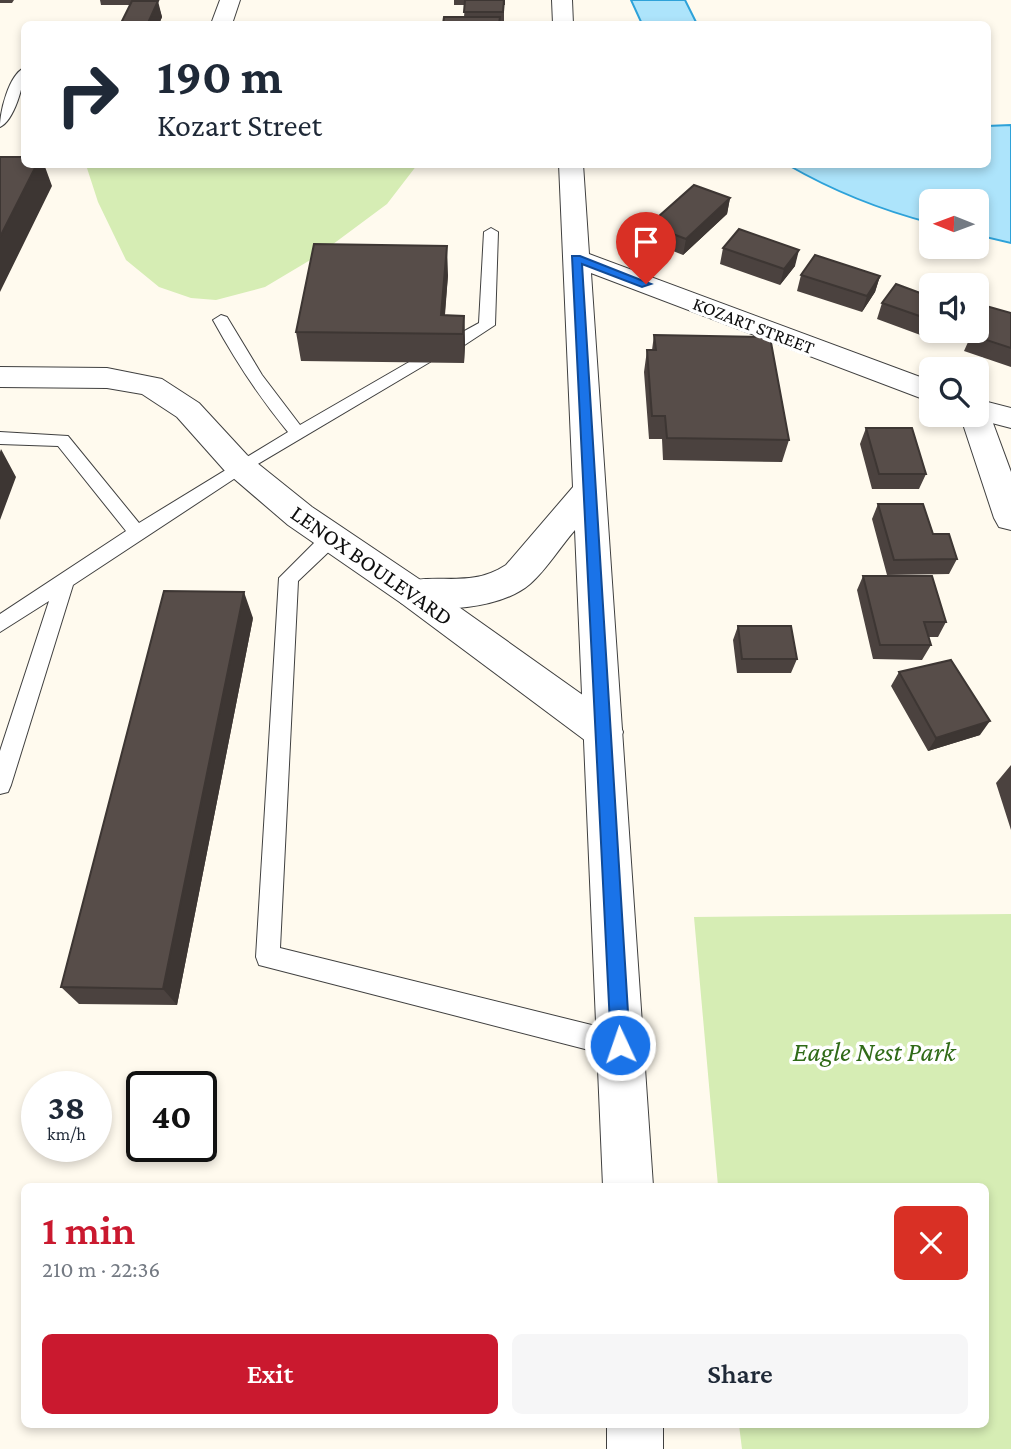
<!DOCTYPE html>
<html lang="en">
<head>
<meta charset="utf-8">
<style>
  body { margin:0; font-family:"Crimson Pro",serif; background:#f6f6f7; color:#1f2937; height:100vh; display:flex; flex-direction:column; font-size:26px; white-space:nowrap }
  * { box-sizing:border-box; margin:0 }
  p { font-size:23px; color:#747a83 }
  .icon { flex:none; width:38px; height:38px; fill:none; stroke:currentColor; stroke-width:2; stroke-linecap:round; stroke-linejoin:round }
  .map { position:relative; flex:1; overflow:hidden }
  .details { position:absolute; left:21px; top:1183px; width:968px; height:245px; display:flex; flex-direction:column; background:#fff; border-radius:10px; box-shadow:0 4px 10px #0003 }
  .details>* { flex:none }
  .hud { position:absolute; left:21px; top:21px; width:970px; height:147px; border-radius:10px; box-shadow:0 4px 10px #0003; background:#fff; color:#1f2937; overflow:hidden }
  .needle { width:46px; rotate:271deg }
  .fabs { position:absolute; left:919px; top:189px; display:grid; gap:14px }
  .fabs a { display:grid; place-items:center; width:70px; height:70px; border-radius:10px; background:#fff; box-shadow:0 4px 10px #0003; font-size:35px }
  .speed { position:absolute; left:21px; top:1071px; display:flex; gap:14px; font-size:35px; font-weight:700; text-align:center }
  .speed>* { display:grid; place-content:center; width:91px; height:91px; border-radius:50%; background:#fff; box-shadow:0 4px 10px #0003; line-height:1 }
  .speed small { font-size:18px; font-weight:400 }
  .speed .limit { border:4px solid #111; border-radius:10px; background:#fff; color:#111 }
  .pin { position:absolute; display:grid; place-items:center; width:60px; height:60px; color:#fff; margin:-72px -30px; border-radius:50% 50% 50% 0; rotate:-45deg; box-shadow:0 0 7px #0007 }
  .pin .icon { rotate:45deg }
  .me { position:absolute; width:77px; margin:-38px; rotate:357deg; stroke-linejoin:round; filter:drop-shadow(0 0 5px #0008) }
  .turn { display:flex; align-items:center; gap:24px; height:147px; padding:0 21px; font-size:32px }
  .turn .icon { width:91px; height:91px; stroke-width:2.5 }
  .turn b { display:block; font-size:49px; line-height:60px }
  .round { display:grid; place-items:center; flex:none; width:74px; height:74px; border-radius:10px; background:#f6f6f7 }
  .head { display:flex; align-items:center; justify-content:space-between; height:119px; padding:0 21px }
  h1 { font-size:42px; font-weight:600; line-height:52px; color:#ca192f }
  .primary-button { display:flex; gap:14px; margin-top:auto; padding:14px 21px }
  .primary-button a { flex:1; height:80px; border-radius:10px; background:#ca192f; color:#fff; font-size:28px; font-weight:600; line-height:80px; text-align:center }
  .primary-button a+a { background:#f6f6f7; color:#1f2937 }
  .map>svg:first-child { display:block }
</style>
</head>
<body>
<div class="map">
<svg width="1011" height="1449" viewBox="0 0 1011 1449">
  <rect width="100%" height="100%" fill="#fffaee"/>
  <path fill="#d6edb4" d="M 86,165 L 417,165 L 387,204 L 317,256 L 265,287 L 216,300 L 191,298 L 159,287 L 126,260 L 98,202 Z
    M 1011,914 L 1011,1449 L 742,1449 L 739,1425 L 985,1424 L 985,1186 L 718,1186 L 694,917 Z"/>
  <path fill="#ade4fb" stroke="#2ea2d9" stroke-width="2" d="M 631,0 L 685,0 L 697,24 L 642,24 Z
    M 1011,125 L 1011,243 L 977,235 L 976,201 L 931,201 L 931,223 C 881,210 833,191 788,165 L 987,164 L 987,126 Z"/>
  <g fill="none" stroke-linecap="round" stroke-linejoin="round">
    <defs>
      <path id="service" d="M 24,68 C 25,83 14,121 0,127 C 0,111 9,75 24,68 Z
        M 491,228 L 498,232 L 495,325 L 460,348 L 448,348 L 446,344 L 448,340 L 479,323 L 484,232 Z
        M 221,315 L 227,317 L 262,375 L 300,425 L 416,358 L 422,357 L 430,362 L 246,471 L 73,585 L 11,785 L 8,792 L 0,794 L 0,751 L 49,601 L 0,632 L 0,614 L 126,531 L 58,446 L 0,444 L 0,432 L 68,436 L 139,523 L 288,432 C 259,397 235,360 213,320 Z
        M 331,531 L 338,533 L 340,538 L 338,543 L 298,581 L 280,948 L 620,1032 L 629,1036 L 633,1045 L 629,1054 L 620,1058 L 259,965 L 256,957 L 279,578 L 324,533 Z"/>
      <path id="minor" d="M 220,0 L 240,0 L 232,24 L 211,24 Z
        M 0,367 L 107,368 L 162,379 L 199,403 L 247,455 L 312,507 L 425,583 L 618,720 L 623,732 L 618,744 L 604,748 L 590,744 L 401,603 L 288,525 L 225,471 L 177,417 L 142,394 L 107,388 L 0,387 Z
        M 976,405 L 986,408 L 990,415 L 1011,472 L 1011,530 L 999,527 L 994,518 L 960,415 L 976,415 Z"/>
      <path id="tertiary" d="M 552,0 L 572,0 L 573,24 L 553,24 Z
        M 559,164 L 583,164 L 589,254 L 931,381 L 931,402 L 591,273 L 653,1186 L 603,1186 L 575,530 C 560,547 547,569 530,584 C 501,609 435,614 401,603 L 395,593 L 401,583 C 438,572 469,589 506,565 L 573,487 Z
        M 976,399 L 1011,408 L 1011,428 L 965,416 L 976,415 Z
        M 607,1424 L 663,1424 L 663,1449 L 607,1449 Z"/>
    </defs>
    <use href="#service" stroke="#404040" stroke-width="2"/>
    <use href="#minor" stroke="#404040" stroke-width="2"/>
    <use href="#tertiary" stroke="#404040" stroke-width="2"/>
    <use href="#service" fill="#fff" fill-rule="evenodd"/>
    <use href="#minor" fill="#fff" fill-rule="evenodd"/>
    <use href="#tertiary" fill="#fff" fill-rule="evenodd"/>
  </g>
  <path fill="#4b423f" d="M 0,0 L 14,0 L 12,3 L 0,3 Z
    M 100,0 L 158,0 L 157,1 L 162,17 L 159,24 L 122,24 L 121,23 L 130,5 L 101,5 Z
    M 454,0 L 505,0 L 505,5 L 504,5 L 504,24 L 443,24 L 464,17 L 465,5 L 454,5 Z
    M 730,198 L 727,214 L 683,255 L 648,241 L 649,225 Z
    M 723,248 L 795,266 L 780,285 L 720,264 Z
    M 448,275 L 445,315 L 464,316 L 465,344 L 464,363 L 301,361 L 296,332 Z
    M 801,275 L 880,276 L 875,292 L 862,312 L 797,291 Z
    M 931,297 L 931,331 L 950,331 L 942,343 L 877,319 L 882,303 Z
    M 1011,313 L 1011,367 L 964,351 L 973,331 Z
    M 654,335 L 789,440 L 782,462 L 663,460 L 662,439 L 649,439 L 644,372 L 647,350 L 652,350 Z
    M 866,428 L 926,474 L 919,489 L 872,489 L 860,444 Z
    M 878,504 L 933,534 L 957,559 L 949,574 L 887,575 L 872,519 Z
    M 863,576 L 946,622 L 938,637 L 928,637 L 931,645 L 922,660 L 873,659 L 857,590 Z
    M 253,618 L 177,1005 L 79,1004 L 61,987 Z
    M 738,626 L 797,659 L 791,673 L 737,673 L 733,640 Z
    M 899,672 L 980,735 L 928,751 L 891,686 Z
    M 1011,765 L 1011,830 L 996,783 Z"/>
  <path fill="#3d3633" d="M 158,1 L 162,17 L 159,24 L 148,24 Z
    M 37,164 L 44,164 L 52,186 L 0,292 L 0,237 Z
    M 730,198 L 727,214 L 683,255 L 686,239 Z
    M 447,246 L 448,275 L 443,334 L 441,315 Z
    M 799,250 L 795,266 L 780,285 L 784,269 Z
    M 880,276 L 875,292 L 862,312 L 867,296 Z
    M 464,316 L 465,344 L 464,363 L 463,334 Z
    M 947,331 L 950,331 L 942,343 Z
    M 1,449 L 16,477 L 0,520 L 0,452 Z
    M 244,592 L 253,618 L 177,1005 L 163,989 Z
    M 990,721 L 980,735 L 928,751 L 936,738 Z"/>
  <path fill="#574d49" stroke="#3d3633" stroke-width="2" d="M 465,0 L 504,0 L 503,12 L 464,12 Z
    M 132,1 L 158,1 L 148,23 L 121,23 Z
    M 444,17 L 500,17 L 499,24 L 443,24 Z
    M 0,157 L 24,157 L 24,164 L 37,164 L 0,237 Z
    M 694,185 L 730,198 L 686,239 L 649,225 Z
    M 739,229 L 799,250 L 784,269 L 723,248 Z
    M 314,244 L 447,246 L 441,315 L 464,316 L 463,334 L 296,332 Z
    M 815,255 L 880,276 L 867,296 L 801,275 Z
    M 896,284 L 931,297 L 931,320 L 882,303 Z
    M 986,306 L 1011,313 L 1011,348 L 971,335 L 973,331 L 976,331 L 976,324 Z
    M 654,335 L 770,337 L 789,440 L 667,438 L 665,416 L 652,416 L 647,350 L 656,350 Z
    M 866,428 L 912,428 L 926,474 L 879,474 Z
    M 878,504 L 923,504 L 933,534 L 949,534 L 957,559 L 894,560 Z
    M 863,576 L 932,576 L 946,622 L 924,622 L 931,645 L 880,645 Z
    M 164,591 L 244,592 L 163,989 L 61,987 Z
    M 738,626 L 791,626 L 797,659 L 742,659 Z
    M 951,660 L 990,721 L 936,738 L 899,672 Z"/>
  <path fill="#1a73e8" stroke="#114b97" stroke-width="2" d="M 572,256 L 580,256 L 651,284 L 642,287 L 582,264 L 630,1045 L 627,1052 L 620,1055 L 614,1052 L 611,1045 Z"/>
  <g text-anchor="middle" stroke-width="7" stroke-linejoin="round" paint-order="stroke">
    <g font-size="19" fill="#0d0d0d" stroke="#fff">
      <text transform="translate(754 325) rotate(21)" y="7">KOZART STREET</text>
    </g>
    <g font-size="23" fill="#0d0d0d" stroke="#fff">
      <text transform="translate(372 565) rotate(35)" y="8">LENOX BOULEVARD</text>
    </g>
    <g font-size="28" font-style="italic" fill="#306b18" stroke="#fff">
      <text x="874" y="1061">Eagle Nest Park</text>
    </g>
  </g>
</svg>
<div class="fabs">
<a><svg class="needle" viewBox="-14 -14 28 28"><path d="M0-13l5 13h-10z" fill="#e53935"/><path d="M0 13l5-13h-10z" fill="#747a83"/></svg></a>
<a><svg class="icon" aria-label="sound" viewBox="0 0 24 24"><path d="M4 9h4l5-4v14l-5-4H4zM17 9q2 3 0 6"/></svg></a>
<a><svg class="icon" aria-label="search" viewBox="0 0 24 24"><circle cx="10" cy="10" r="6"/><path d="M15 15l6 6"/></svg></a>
</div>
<div class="speed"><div>38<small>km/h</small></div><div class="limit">40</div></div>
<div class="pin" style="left:646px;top:284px;background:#d93025"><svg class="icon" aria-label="arrive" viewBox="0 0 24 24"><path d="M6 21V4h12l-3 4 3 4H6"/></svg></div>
<svg class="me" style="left:620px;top:1045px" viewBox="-20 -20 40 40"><circle r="17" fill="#1a73e8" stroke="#fff" stroke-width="3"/><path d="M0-11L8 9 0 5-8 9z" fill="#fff"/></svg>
<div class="hud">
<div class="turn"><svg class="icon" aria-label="right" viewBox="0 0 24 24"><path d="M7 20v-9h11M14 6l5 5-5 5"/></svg><div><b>190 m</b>Kozart Street</div></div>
</div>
<section class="details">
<div class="head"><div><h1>1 min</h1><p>210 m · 22:36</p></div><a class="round" style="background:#d93025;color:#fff"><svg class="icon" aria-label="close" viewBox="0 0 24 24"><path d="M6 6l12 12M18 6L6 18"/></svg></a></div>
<div class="primary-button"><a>Exit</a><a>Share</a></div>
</section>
</div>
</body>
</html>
